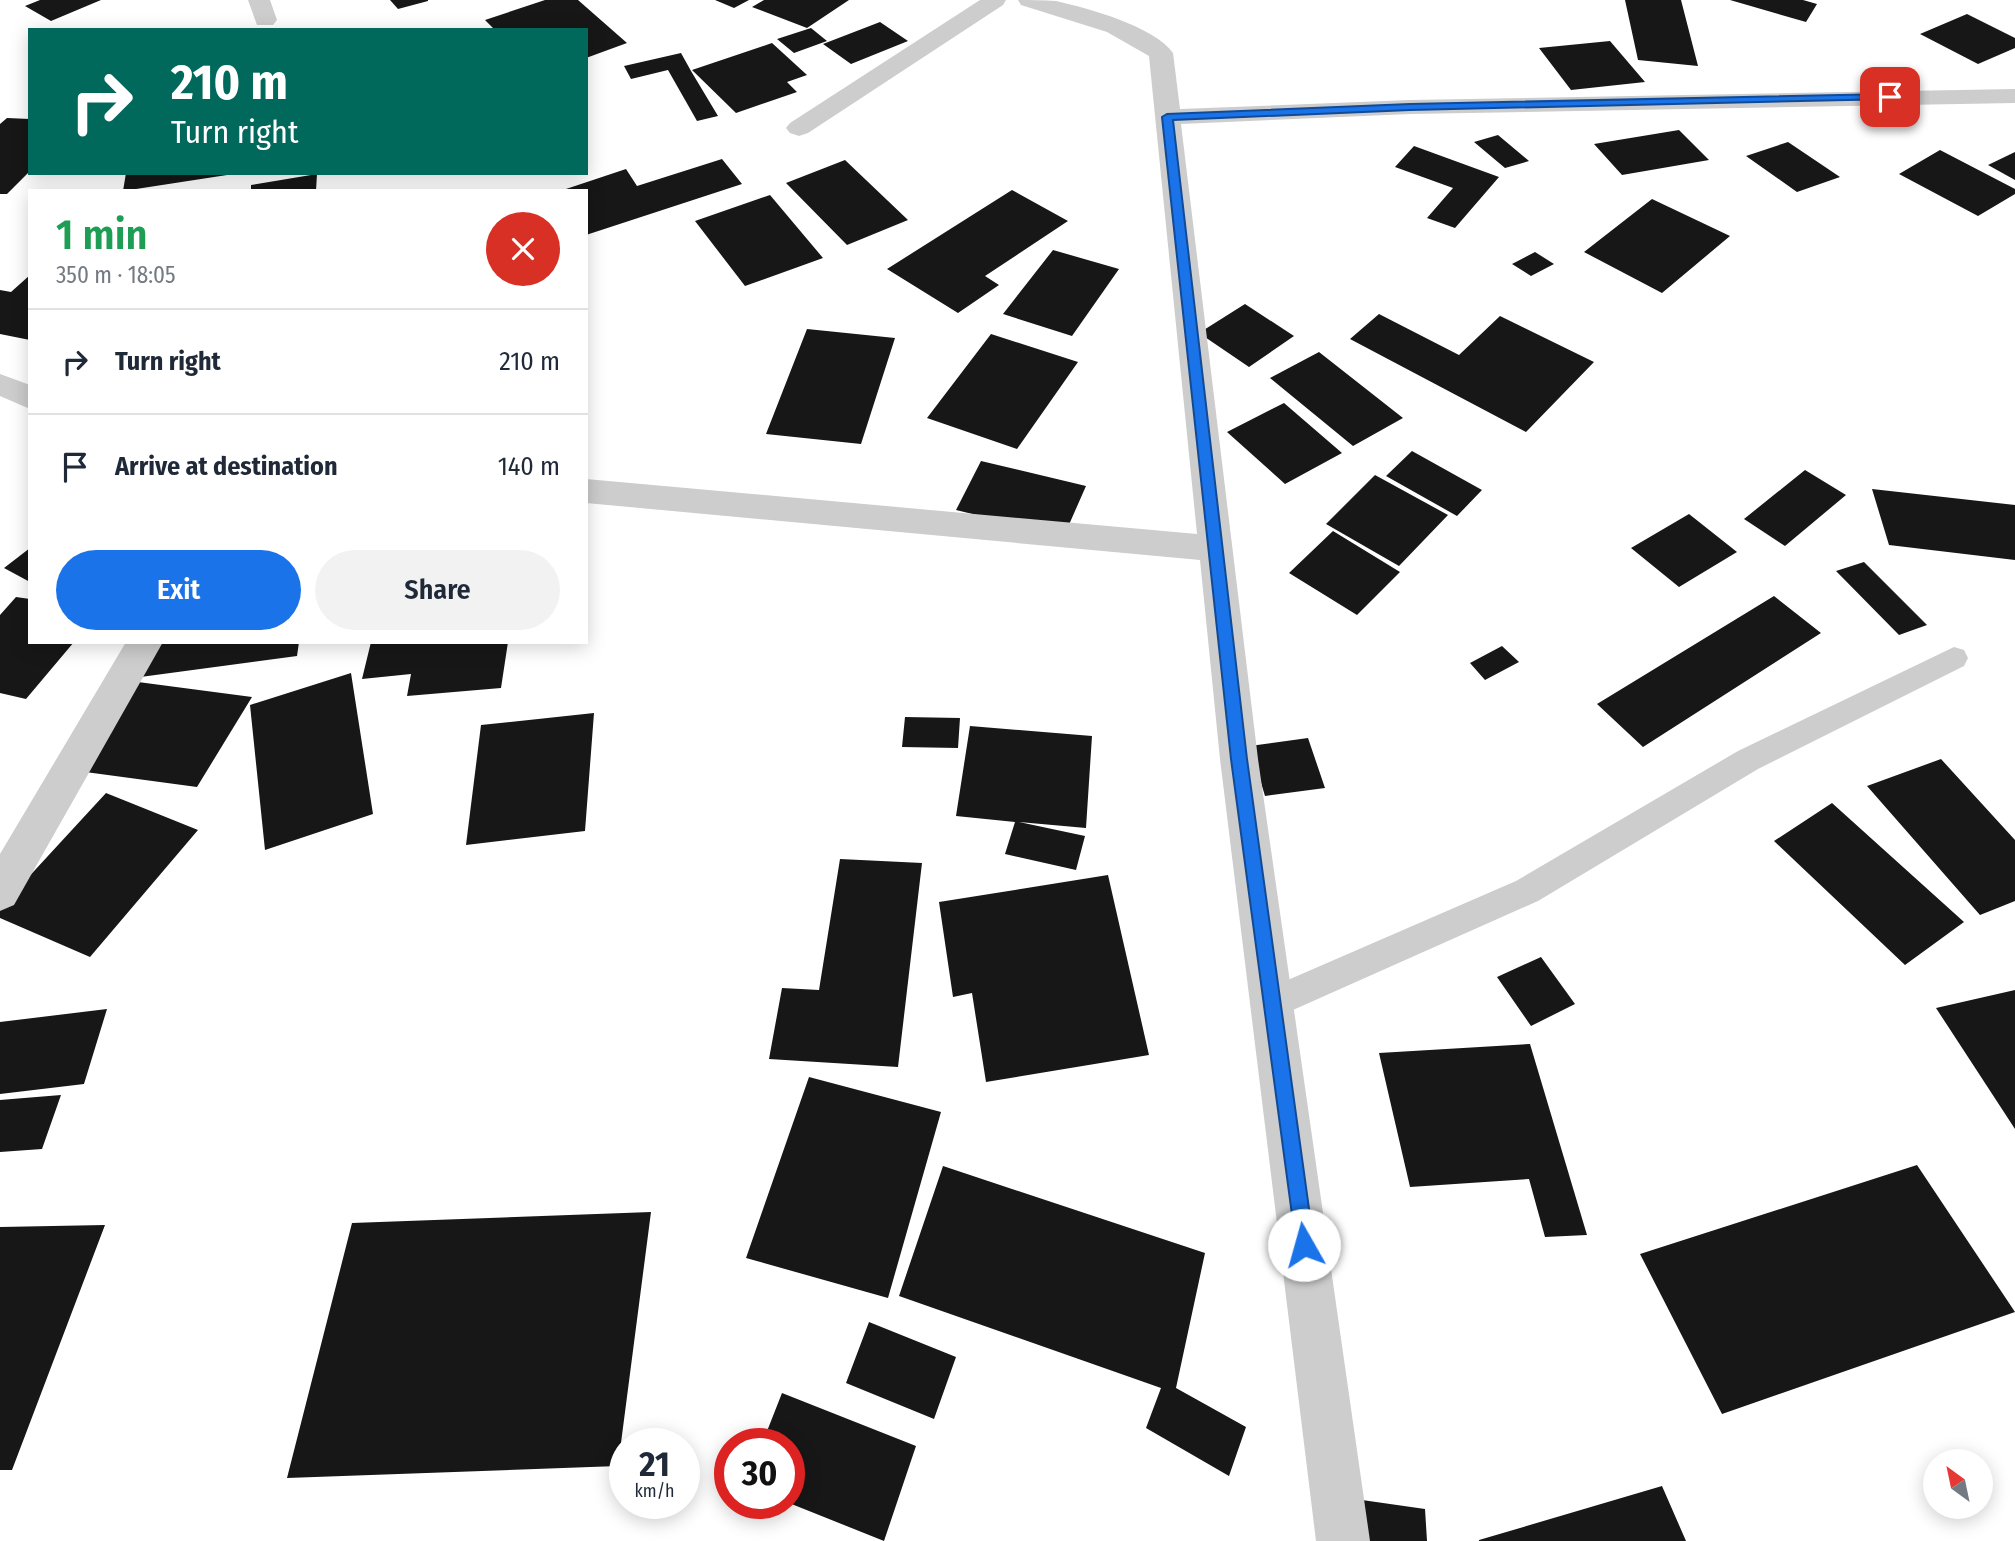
<!DOCTYPE html>
<html lang="en">
<head>
<meta charset="utf-8">
<style>
  body { margin:0; font-family:"Fira Sans Condensed",sans-serif; background:#f2f2f3; color:#1f2937; height:100vh; display:flex; flex-direction:column; font-size:26px; white-space:nowrap }
  * { box-sizing:border-box; margin:0 }
  p { font-size:23px; color:#747a83 }
  .icon { flex:none; width:38px; height:38px; fill:none; stroke:currentColor; stroke-width:2; stroke-linecap:round; stroke-linejoin:round }
  .map { position:relative; flex:1; overflow:hidden }
  .panel { position:absolute; left:28px; top:189px; width:560px; height:455px; display:flex; flex-direction:column; background:#fff; border-radius:0px; box-shadow:0 4px 18px #0003 }
  .panel>* { flex:none }
  .top-card { position:absolute; left:28px; top:28px; width:560px; height:147px; border-radius:0px; box-shadow:0 4px 18px #0003; background:#00695c; color:#fff; overflow:hidden }
  .needle { width:46px; rotate:327deg }
  .fabs { position:absolute; left:1923px; top:1449px; display:grid; gap:14px }
  .fabs a { display:grid; place-items:center; width:70px; height:70px; border-radius:50%; background:#fff; box-shadow:0 4px 18px #0003; font-size:35px }
  .speed { position:absolute; left:609px; top:1428px; display:flex; gap:14px; font-size:35px; font-weight:700; text-align:center }
  .speed>* { display:grid; place-content:center; width:91px; height:91px; border-radius:50%; background:#fff; box-shadow:0 4px 18px #0003; line-height:1 }
  .speed small { font-size:18px; font-weight:400 }
  .speed .limit { border:10px solid #d22; background:#fff; color:#111 }
  .pin { position:absolute; display:grid; place-items:center; width:60px; height:60px; color:#fff; margin:-30px; border-radius:14px; box-shadow:0 4px 10px #0006 }
  .me { position:absolute; width:77px; margin:-38px; rotate:353deg; stroke-linejoin:round; filter:drop-shadow(0 0 5px #0008) }
  .turn { display:flex; align-items:center; gap:24px; height:147px; padding:0 28px; font-size:32px }
  .turn .icon { width:91px; height:91px; stroke-width:2.5 }
  .turn b { display:block; font-size:49px; line-height:60px }
  .round { display:grid; place-items:center; flex:none; width:74px; height:74px; border-radius:37px; background:#f2f2f3 }
  .summary { display:flex; align-items:center; justify-content:space-between; height:119px; padding:0 28px }
  h1 { font-size:42px; font-weight:600; line-height:52px; color:#1e9e55 }
  .action { display:flex; gap:14px; margin-top:auto; padding:14px 28px }
  .action a { flex:1; height:80px; border-radius:42px; background:#1a73e8; color:#fff; font-size:28px; font-weight:600; line-height:80px; text-align:center }
  .action a+a { background:#f2f2f3; color:#1f2937 }
  ul { padding:0; list-style:none }
  li { display:flex; align-items:center; gap:21px; height:105px; padding:0 28px; border-top:2px solid #e0e1e3 }
  li div { flex:1 }
  li b { display:block; font-size:26px }
  li em { font-style:normal }
  .map>svg:first-child { display:block }
</style>
</head>
<body>
<div class="map">
<svg width="2015" height="1541" viewBox="0 0 2015 1541">
  <rect width="100%" height="100%" fill="#fff"/>
  <path fill="#171717" d="M 40,0 L 101,0 L 51,21 L 25,6 Z
    M 390,0 L 428,0 L 428,1 L 398,9 Z
    M 545,0 L 578,0 L 627,43 L 586,58 L 586,30 L 495,30 L 485,20 Z
    M 715,0 L 749,0 L 734,8 Z
    M 764,0 L 849,0 L 807,28 L 752,7 Z
    M 1625,0 L 1681,0 L 1698,66 L 1638,60 Z
    M 1730,0 L 1803,0 L 1817,4 L 1806,22 Z
    M 1967,14 L 2015,38 L 2015,48 L 1978,64 L 1920,34 Z
    M 880,22 L 908,41 L 851,64 L 823,44 Z
    M 811,28 L 827,41 L 794,53 L 777,39 Z
    M 1610,41 L 1645,82 L 1571,90 L 1539,48 Z
    M 772,43 L 807,75 L 787,82 L 797,92 L 736,113 L 692,70 Z
    M 681,53 L 691,71 L 718,116 L 697,121 L 668,70 L 631,79 L 624,66 Z
    M 7,118 L 30,119 L 30,171 L 7,194 L 0,194 L 0,124 Z
    M 1679,130 L 1709,160 L 1622,175 L 1594,144 Z
    M 1498,135 L 1529,161 L 1505,168 L 1474,142 Z
    M 1788,142 L 1840,177 L 1797,192 L 1746,156 Z
    M 1414,146 L 1499,177 L 1455,228 L 1427,218 L 1453,188 L 1395,167 Z
    M 1940,150 L 2015,189 L 2015,194 L 1978,216 L 1899,174 Z
    M 2015,152 L 2015,180 L 1988,165 Z
    M 722,159 L 742,184 L 586,235 L 586,191 L 560,191 L 626,169 L 637,186 Z
    M 845,160 L 908,220 L 847,245 L 786,183 Z
    M 126,173 L 227,173 L 227,175 L 123,191 Z
    M 317,174 L 316,191 L 251,191 L 251,185 Z
    M 1012,190 L 1068,221 L 985,276 L 999,285 L 958,313 L 887,269 Z
    M 770,195 L 823,258 L 745,286 L 695,221 Z
    M 1652,199 L 1730,236 L 1662,293 L 1584,252 Z
    M 1053,250 L 1119,269 L 1072,336 L 1003,314 Z
    M 1535,252 L 1554,264 L 1531,276 L 1512,264 Z
    M 30,275 L 30,340 L 0,334 L 0,290 L 11,292 Z
    M 1245,304 L 1294,336 L 1249,367 L 1199,333 Z
    M 1379,314 L 1459,355 L 1500,316 L 1594,362 L 1526,432 L 1350,339 Z
    M 807,329 L 895,338 L 861,444 L 766,434 Z
    M 991,334 L 1078,362 L 1017,449 L 927,418 Z
    M 1319,352 L 1403,418 L 1353,446 L 1270,378 Z
    M 1284,403 L 1342,453 L 1285,484 L 1227,432 Z
    M 1412,451 L 1482,490 L 1457,516 L 1386,476 Z
    M 981,461 L 1086,486 L 1064,536 L 956,510 Z
    M 1805,470 L 1846,495 L 1785,546 L 1744,519 Z
    M 1375,475 L 1448,515 L 1399,566 L 1326,524 Z
    M 1872,489 L 2015,505 L 2015,560 L 1889,545 Z
    M 1689,514 L 1737,552 L 1679,587 L 1631,548 Z
    M 1333,531 L 1400,572 L 1357,615 L 1289,573 Z
    M 30,548 L 30,582 L 4,568 Z
    M 1864,562 L 1927,625 L 1899,635 L 1836,571 Z
    M 1774,596 L 1821,633 L 1643,747 L 1597,704 Z
    M 16,597 L 30,599 L 30,642 L 74,642 L 26,699 L 0,693 L 0,615 Z
    M 144,642 L 299,642 L 297,656 L 133,678 Z
    M 371,642 L 508,642 L 501,688 L 407,696 L 411,674 L 362,679 Z
    M 1502,646 L 1519,662 L 1485,680 L 1470,663 Z
    M 351,673 L 373,814 L 265,850 L 250,705 Z
    M 138,682 L 252,697 L 197,787 L 78,771 Z
    M 594,713 L 585,831 L 466,845 L 481,725 Z
    M 905,717 L 960,718 L 958,748 L 902,747 Z
    M 970,726 L 1092,736 L 1086,828 L 1019,822 L 1085,836 L 1076,870 L 1005,854 L 1015,822 L 956,816 Z
    M 1308,738 L 1325,788 L 1265,796 L 1250,746 Z
    M 1941,759 L 2015,840 L 2015,901 L 1980,915 L 1867,786 Z
    M 106,793 L 198,830 L 90,957 L 0,918 L 0,908 Z
    M 1832,803 L 1964,922 L 1905,965 L 1774,841 Z
    M 840,859 L 922,863 L 898,1067 L 769,1059 L 782,988 L 819,990 Z
    M 1108,875 L 1149,1055 L 986,1082 L 972,993 L 953,997 L 939,902 Z
    M 1541,957 L 1575,1004 L 1531,1026 L 1497,977 Z
    M 2015,990 L 2015,1129 L 1936,1008 Z
    M 107,1009 L 84,1084 L 0,1094 L 0,1022 Z
    M 1530,1044 L 1587,1235 L 1545,1237 L 1529,1179 L 1410,1187 L 1379,1053 Z
    M 809,1077 L 941,1112 L 888,1298 L 746,1258 Z
    M 61,1095 L 42,1149 L 0,1152 L 0,1100 Z
    M 1917,1165 L 2015,1312 L 1722,1414 L 1640,1254 Z
    M 943,1166 L 1205,1253 L 1176,1388 L 1246,1427 L 1229,1476 L 1146,1428 L 1161,1388 L 899,1296 Z
    M 651,1212 L 618,1466 L 287,1478 L 352,1223 Z
    M 105,1225 L 12,1470 L 0,1470 L 0,1227 Z
    M 869,1322 L 956,1357 L 934,1419 L 846,1383 Z
    M 782,1393 L 916,1446 L 884,1541 L 789,1503 L 789,1444 L 762,1444 Z
    M 1662,1486 L 1686,1541 L 1479,1541 L 1479,1540 Z
    M 1362,1500 L 1425,1509 L 1427,1541 L 1363,1541 Z"/>
  <g fill="none" stroke-linecap="round" stroke-linejoin="round">
    <path fill="#cdcdcd" fill-rule="evenodd" d="M 1954,647 L 1964,650 L 1968,658 L 1964,666 L 1758,769 L 1538,901 L 1284,1014 L 1272,1019 L 1260,1014 L 1255,1003 L 1260,992 L 1516,881 L 1738,751 Z"/>
    <path fill="#cdcdcd" fill-rule="evenodd" d="M 248,0 L 270,0 L 277,20 L 273,25 L 257,25 Z
      M 980,0 L 1006,0 L 1003,5 L 808,133 L 799,136 L 790,133 L 786,128 L 790,123 Z
      M 1018,0 C 1030,0 1044,0 1056,1 C 1087,8 1154,26 1173,53 L 1180,109 L 1410,100 L 2015,89 L 2015,103 L 1410,114 L 1181,124 L 1258,759 L 1370,1541 L 1316,1541 L 1220,759 L 1200,560 L 586,503 L 586,479 L 1197,534 L 1149,56 L 1107,32 L 1021,5 Z
      M 0,374 L 30,385 L 30,409 L 0,396 Z
      M 126,642 L 163,642 L 14,905 L 0,911 L 0,854 Z"/>
  </g>
  <path fill="#1a73e8" stroke="#114b97" stroke-width="2" d="M 1890,94 L 1893,95 L 1893,99 L 1410,110 L 1173,120 L 1247,759 L 1314,1245 L 1311,1252 L 1304,1255 L 1297,1252 L 1231,759 L 1162,117 L 1167,114 L 1410,104 Z"/>
</svg>
<div class="fabs">
<a><svg class="needle" viewBox="-14 -14 28 28"><path d="M0-13l5 13h-10z" fill="#e53935"/><path d="M0 13l5-13h-10z" fill="#747a83"/></svg></a>
</div>
<div class="speed"><div>21<small>km/h</small></div><div class="limit">30</div></div>
<div class="pin" style="left:1890px;top:97px;background:#d93025"><svg class="icon" aria-label="arrive" viewBox="0 0 24 24"><path d="M6 21V4h12l-3 4 3 4H6"/></svg></div>
<svg class="me" style="left:1304px;top:1245px" viewBox="-20 -20 40 40"><circle r="19" fill="#fff"/><path d="M0-13L10 11 0 6-10 11z" fill="#1a73e8"/></svg>
<div class="top-card">
<div class="turn"><svg class="icon" aria-label="right" viewBox="0 0 24 24"><path d="M7 20v-9h11M14 6l5 5-5 5"/></svg><div><b>210 m</b>Turn right</div></div>
</div>
<section class="panel">
<div class="summary"><div><h1>1 min</h1><p>350 m · 18:05</p></div><a class="round" style="background:#d93025;color:#fff"><svg class="icon" aria-label="close" viewBox="0 0 24 24"><path d="M6 6l12 12M18 6L6 18"/></svg></a></div>
<ul>
<li><svg class="icon" aria-label="right" viewBox="0 0 24 24"><path d="M7 20v-9h11M14 6l5 5-5 5"/></svg><div><b>Turn right</b></div><em>210 m</em></li>
<li><svg class="icon" aria-label="arrive" viewBox="0 0 24 24"><path d="M6 21V4h12l-3 4 3 4H6"/></svg><div><b>Arrive at destination</b></div><em>140 m</em></li>
</ul>
<div class="action"><a>Exit</a><a>Share</a></div>
</section>
</div>
</body>
</html>
